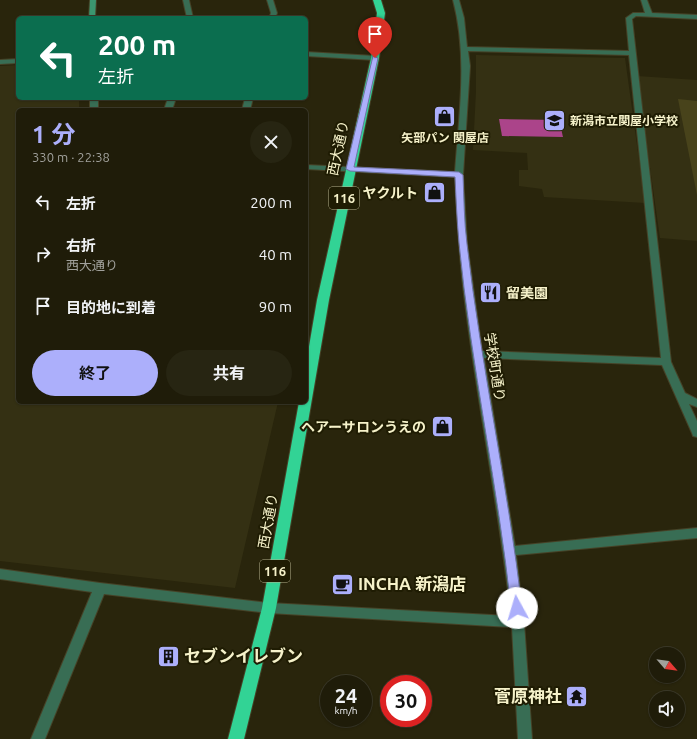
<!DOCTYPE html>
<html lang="ja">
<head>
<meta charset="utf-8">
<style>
  body { margin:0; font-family:Ubuntu,"Noto Sans JP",sans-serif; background:#272512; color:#f1f3f6; height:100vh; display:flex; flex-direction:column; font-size:15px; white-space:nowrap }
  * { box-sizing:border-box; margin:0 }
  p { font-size:13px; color:#a1a19c }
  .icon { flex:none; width:22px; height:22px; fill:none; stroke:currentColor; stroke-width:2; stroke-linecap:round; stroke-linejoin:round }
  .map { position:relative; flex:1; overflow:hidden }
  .side { position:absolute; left:16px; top:108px; width:292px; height:296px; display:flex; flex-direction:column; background:#1f1c09; border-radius:6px; box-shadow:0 1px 3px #0004,0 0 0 1px #3c3a2a }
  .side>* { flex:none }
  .guide { position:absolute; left:16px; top:16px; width:292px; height:84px; border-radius:6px; box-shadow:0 1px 3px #0004,0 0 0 1px #3c3a2a; background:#0b6e4f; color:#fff; overflow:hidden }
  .needle { width:26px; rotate:118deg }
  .controls { position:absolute; left:649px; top:647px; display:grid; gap:8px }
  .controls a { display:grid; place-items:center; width:36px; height:36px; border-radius:50%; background:#1f1c09; box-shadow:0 1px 3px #0004,0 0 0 1px #3c3a2a; font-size:20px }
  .speed { position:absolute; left:320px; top:675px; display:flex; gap:8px; font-size:20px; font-weight:700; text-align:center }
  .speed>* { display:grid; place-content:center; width:52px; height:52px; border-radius:50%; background:#1f1c09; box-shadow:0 1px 3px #0004,0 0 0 1px #3c3a2a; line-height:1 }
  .speed small { font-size:10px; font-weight:400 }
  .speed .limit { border:6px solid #d22; background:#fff; color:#111 }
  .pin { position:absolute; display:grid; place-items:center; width:34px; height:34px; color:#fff; margin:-41px -17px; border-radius:50% 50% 50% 0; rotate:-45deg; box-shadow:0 0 4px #0007 }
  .pin .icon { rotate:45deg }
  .me { position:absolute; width:44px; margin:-22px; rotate:354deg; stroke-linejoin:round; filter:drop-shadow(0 0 3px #0008) }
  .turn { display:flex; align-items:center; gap:14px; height:84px; padding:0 16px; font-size:18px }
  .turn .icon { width:52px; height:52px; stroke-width:2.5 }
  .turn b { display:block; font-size:28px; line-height:34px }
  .round { display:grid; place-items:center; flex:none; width:42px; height:42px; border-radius:21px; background:#272512 }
  .head { display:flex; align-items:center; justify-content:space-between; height:68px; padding:0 16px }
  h1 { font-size:24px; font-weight:700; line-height:30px; color:#acaffb }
  .action { display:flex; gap:8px; margin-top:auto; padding:8px 16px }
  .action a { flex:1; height:46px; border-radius:24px; background:#acaffb; color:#111; font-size:16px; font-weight:700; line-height:46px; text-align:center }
  .action a+a { background:#272512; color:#f1f3f6 }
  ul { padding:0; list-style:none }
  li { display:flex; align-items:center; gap:12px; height:52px; padding:0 16px }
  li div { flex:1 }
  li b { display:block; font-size:15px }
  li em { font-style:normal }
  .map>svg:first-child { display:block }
</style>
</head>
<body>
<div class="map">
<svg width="697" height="739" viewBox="0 0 697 739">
  <rect width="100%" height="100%" fill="#29250c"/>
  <path fill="#343013" d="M 476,55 L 625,58 L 645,203 L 544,197 L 542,189 L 519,186 L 519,170 L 528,170 L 527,153 L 473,150 L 476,91 Z
    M 18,65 L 18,98 L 79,98 L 79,110 L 18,110 L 18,402 L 278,402 L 235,588 L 0,561 L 0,66 Z
    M 637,76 L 697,80 L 697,241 L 660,238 Z"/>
  <path fill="#48431b" d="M 678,99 L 697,101 L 697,195 Z"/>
  <path fill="#ab448a" d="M 499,119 L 559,120 L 563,137 L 502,136 Z"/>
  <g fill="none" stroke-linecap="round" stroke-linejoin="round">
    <defs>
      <path id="street" d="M 183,0 L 189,0 L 193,18 L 187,18 Z
        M 267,0 L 273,0 L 277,13 L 275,18 L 269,18 L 271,13 Z
        M 453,0 L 459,0 L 464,18 L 467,47 L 629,51 L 626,18 L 633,13 L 645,13 L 641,0 L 647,0 L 652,13 L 697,15 L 697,19 L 636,16 L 632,19 L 671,362 L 685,393 L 697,399 L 697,407 L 689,404 L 697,421 L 697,437 L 693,436 L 692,433 L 662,365 L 484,358 L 515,546 L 697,528 L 697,538 L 516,555 L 524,622 L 532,739 L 518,739 L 512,627 L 269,613 L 104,594 L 45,739 L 31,739 L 92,592 L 0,579 L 0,569 L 100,583 L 269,603 L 511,616 C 500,514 479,412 466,310 C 460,266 457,222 455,177 L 306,169 L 306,165 L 455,172 C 459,115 468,56 453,0 ZM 468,51 L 629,55 L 661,358 L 482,351 L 467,243 L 463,175 L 470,66 Z
        M 306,52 L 375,56 L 379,58 L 375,60 L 306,56 Z
        M 18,59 L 18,63 L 0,64 L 0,60 Z
        M 90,98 L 98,98 L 98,110 L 90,110 Z
        M 168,98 L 176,98 L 172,110 L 164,110 Z
        M 245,98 L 253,98 L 250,110 L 242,110 Z"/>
      <path id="secondary" d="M 90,0 L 96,0 L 95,18 L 89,18 Z"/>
      <path id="highway" d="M 373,0 L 381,0 L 385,13 L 379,58 L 329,300 L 276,608 L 244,739 L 228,739 L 262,608 L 299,402 L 306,402 L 306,364 L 317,300 L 371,58 L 377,13 Z"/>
    </defs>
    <use href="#street" stroke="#464227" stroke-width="2"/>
    <use href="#secondary" stroke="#464227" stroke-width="2"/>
    <use href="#highway" stroke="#464227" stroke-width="2"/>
    <use href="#street" fill="#386d54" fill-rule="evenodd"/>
    <use href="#secondary" fill="#3b966f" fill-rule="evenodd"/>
    <use href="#highway" fill="#32d395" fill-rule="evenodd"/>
  </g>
  <path fill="#acaffb" stroke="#7072a3" d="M 373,56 L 378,58 L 354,167 L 459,172 L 463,175 C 464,198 464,221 467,244 C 481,366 508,486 522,608 L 521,611 L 517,612 L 513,611 L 511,608 C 498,486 471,366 459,243 C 457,221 456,199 455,177 L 350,171 L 346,169 Z"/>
  <defs>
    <symbol id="shop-square" viewBox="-11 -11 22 22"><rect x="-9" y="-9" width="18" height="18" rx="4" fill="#acaffb" stroke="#1f1c03"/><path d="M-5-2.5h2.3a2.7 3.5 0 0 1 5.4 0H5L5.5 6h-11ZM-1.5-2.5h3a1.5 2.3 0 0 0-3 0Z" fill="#111"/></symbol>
    <symbol id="school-square" viewBox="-11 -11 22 22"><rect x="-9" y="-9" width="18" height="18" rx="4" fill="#acaffb" stroke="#1f1c03"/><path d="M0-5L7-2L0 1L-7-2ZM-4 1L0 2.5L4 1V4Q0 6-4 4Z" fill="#111"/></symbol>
    <symbol id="restaurant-square" viewBox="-11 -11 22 22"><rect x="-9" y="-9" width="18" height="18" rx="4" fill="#acaffb" stroke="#1f1c03"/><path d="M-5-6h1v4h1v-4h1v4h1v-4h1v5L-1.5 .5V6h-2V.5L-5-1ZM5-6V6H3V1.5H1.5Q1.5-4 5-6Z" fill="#111"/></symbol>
    <symbol id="cafe-square" viewBox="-11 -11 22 22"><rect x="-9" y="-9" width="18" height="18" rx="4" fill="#acaffb" stroke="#1f1c03"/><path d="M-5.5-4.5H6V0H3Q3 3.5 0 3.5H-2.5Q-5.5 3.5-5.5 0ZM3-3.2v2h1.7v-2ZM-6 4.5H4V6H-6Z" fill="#111"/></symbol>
    <symbol id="building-square" viewBox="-11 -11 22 22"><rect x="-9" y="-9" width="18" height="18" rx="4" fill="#acaffb" stroke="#1f1c03"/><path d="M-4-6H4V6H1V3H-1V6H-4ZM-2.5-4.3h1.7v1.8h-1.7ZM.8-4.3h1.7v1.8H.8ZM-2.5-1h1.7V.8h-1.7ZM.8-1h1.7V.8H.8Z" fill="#111"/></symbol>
    <symbol id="temple-square" viewBox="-11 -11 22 22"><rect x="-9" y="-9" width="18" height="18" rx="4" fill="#acaffb" stroke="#1f1c03"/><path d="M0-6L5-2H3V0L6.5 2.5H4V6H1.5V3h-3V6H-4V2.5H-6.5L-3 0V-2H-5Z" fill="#111"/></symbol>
  </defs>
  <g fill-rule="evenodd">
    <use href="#shop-square" x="432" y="104" width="25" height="25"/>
    <use href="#school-square" x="542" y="108" width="25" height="25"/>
    <use href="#shop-square" x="422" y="180" width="25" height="25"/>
    <use href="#restaurant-square" x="478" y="280" width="25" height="25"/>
    <use href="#shop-square" x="430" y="414" width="25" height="25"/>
    <use href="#cafe-square" x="330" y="572" width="25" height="25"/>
    <use href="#building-square" x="156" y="644" width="25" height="25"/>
    <use href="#temple-square" x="564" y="684" width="25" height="25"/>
  </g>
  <g text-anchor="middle" stroke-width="4" stroke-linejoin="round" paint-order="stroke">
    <g font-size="12" font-weight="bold" fill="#f6f2ca" stroke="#1f1c03" text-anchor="start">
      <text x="570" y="125">新潟市立関屋小学校</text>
      <text x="445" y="142" text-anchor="middle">矢部パン 関屋店</text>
    </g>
    <g fill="#1f1c03" stroke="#b6b28e" stroke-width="1">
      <rect x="329" y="187" width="30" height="22" rx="3"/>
      <rect x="260" y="560" width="30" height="22" rx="3"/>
    </g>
    <g font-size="13" font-weight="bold" fill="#f6f2ca">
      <text x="344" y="203">116</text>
      <text x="275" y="576">116</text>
    </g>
    <g font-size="14" fill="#f6f2ca" stroke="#1f1c03">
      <text transform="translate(338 148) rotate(-78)" y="5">西大通り</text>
      <text transform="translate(495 367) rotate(81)" y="5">学校町通り</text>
      <text transform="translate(268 521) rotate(-80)" y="5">西大通り</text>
    </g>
    <g font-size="14" font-weight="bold" fill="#f6f2ca" stroke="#1f1c03" text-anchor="end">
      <text x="418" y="198">ヤクルト</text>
      <text x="506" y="298" text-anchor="start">留美園</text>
      <text x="426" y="432">ヘアーサロンうえの</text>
    </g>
    <g font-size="17" font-weight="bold" fill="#f6f2ca" stroke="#1f1c03" text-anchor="start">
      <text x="358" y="590">INCHA 新潟店</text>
      <text x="184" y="662">セブンイレブン</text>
      <text x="562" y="702" text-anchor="end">菅原神社</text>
    </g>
  </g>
</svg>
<div class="controls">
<a><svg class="needle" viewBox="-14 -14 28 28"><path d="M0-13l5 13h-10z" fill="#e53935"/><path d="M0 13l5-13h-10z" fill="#a1a19c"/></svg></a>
<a><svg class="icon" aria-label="sound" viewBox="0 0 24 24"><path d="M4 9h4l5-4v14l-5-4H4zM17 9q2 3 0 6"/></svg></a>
</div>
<div class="speed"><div>24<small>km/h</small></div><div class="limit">30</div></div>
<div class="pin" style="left:375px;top:58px;background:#d93025"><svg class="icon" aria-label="arrive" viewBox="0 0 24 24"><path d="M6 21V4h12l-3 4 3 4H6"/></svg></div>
<svg class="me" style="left:517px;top:608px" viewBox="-20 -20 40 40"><circle r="19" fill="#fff"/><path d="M0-13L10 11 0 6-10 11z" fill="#acaffb"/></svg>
<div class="guide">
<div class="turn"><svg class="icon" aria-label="left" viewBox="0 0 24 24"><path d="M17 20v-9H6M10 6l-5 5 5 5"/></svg><div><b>200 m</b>左折</div></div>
</div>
<section class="side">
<div class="head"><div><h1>1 分</h1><p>330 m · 22:38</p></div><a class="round"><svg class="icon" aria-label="close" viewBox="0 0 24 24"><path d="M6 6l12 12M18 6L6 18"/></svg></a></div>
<ul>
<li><svg class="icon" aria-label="left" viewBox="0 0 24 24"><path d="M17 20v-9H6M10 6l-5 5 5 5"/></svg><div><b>左折</b></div><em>200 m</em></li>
<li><svg class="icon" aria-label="right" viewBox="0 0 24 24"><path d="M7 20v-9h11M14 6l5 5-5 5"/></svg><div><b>右折</b><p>西大通り</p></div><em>40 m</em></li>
<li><svg class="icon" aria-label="arrive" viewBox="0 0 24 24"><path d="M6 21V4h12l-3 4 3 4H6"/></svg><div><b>目的地に到着</b></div><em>90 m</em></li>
</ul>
<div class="action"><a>終了</a><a>共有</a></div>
</section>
</div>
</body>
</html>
